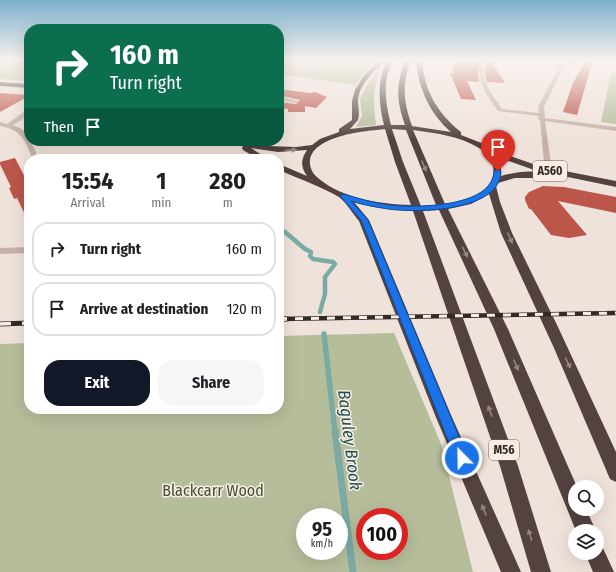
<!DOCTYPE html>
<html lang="en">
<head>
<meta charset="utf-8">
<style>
  body { margin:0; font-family:"Fira Sans Condensed",sans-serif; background:#f6f6f6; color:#202124; height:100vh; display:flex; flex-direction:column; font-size:15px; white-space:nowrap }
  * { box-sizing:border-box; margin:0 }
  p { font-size:13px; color:#757577 }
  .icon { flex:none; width:22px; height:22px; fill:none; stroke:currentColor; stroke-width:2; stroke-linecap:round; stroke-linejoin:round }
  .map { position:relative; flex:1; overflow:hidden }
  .drawer { position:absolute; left:24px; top:154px; width:260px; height:260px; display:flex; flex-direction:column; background:#fff; border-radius:16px; box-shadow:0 4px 16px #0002 }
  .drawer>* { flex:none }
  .top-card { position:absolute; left:24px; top:24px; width:260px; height:122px; border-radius:16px; box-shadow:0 4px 16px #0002; background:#0b6e4f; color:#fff; overflow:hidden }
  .tools { position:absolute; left:568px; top:480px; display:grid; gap:8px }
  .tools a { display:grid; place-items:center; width:36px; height:36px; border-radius:50%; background:#fff; box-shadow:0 4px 16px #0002; font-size:20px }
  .speed { position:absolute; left:296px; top:508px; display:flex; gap:8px; font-size:20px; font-weight:700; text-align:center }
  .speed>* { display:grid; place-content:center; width:52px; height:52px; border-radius:50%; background:#fff; box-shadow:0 4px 16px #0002; line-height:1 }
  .speed small { font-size:10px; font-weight:400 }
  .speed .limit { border:6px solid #d22; background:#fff; color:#111 }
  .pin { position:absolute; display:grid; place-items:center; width:34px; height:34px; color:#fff; margin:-41px -17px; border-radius:50% 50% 50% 0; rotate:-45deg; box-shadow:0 0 4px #0007 }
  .pin .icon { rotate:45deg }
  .me { position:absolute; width:44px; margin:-22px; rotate:337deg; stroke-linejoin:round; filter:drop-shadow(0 0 3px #0008) }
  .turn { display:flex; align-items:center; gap:14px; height:84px; padding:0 20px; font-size:18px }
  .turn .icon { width:52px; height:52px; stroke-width:2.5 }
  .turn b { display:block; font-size:28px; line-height:34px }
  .then { display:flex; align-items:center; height:38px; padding:0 20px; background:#0003; gap:8px; font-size:15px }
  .eta { display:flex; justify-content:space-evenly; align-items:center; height:68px; text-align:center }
  .eta b { font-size:24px; font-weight:700; line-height:28px }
  .button { display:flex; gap:8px; margin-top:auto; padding:8px 20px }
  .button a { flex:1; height:46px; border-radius:16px; background:#111827; color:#fff; font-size:16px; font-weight:700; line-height:46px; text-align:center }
  .button a+a { background:#f6f6f6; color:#202124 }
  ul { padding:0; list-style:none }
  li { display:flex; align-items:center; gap:12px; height:54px; margin:0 8px 6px; padding:0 12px; border:2px solid #e0e0e0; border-radius:16px }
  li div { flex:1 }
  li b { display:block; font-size:15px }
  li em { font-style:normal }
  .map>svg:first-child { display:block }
</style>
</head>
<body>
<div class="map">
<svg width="616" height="572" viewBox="0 0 616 572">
  <rect width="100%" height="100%" fill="#efe2da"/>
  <path fill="#b6bd9b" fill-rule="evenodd" d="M 0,60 L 29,60 L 29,81 L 0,79 Z
    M 279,60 L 376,60 L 355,85 L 279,74 Z
    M 380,66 L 381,66 C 373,90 373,101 376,125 L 356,127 L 362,116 L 360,99 L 369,82 Z
    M 611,73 L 616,73 L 616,124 L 601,122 Z
    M 394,333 L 441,444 L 473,572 L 0,572 L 0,344 L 29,343 L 29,409 L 279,409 L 279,336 ZM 305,517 L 339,517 L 339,551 L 305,551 ZM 365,517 L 399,517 L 399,551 L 365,551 Z"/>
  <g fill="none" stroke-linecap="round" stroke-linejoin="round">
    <path stroke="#7baaa5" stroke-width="2" d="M 7,60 L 29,65"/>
    <path stroke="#7baaa5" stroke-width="4.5" d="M 285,232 L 305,249 L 311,252 L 310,256 L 313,259 L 333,262 L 335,264 L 325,277 L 325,294 L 320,312"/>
    <path stroke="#7baaa5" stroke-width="5.5" d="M 324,334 L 335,432"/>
    <path stroke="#7baaa5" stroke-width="7" d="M 335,431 L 353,572"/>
  </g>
  <path fill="#bc564b" d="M 458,60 L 480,62 L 478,74 L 479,82 L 467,81 L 476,100 L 461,99 L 450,73 L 454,73 L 453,68 Z
    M 586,60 L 593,60 L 577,115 L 563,112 L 573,83 Z
    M 487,61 L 491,61 L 505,83 L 487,82 L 485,73 Z
    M 279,89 L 310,93 L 315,92 L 327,97 L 316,108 L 305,106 L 305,112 L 288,112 L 288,109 L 279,108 L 279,102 L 296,104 L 300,100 L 279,95 Z
    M 0,93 L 29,95 L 29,96 L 0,112 Z
    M 15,158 L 29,185 L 29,223 L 17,198 L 14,199 L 9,188 L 11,187 L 0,164 L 0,162 Z
    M 543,186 L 564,187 L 616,197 L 616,213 L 558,201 L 587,235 L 569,238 L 551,235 L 531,209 L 529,209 L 525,200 L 525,197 L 529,192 Z"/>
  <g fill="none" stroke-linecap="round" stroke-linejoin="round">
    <path fill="#c6b1a7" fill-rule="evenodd" d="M 482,60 L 486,60 C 478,78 492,94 502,109 L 539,113 L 538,107 L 558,69 L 561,66 L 529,60 L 564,64 L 572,60 L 578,60 L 562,70 L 544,107 L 545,118 L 616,127 L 616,131 L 545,121 L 552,171 L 548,173 L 545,173 L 540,120 L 538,119 L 539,116 L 498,111 C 488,96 473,79 482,60 Z
      M 279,96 L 299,101 L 296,103 L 279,100 Z
      M 29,108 L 29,113 L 23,119 L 13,125 C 21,128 29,132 29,141 L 31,141 L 39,159 L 33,159 C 24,140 23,130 0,126 L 0,122 L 7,124 Z
      M 29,247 L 29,253 L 0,254 L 0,248 Z"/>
    <path fill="#53423f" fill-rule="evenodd" d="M 379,60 L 385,60 C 374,72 360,83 358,100 C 358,107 360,113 358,120 L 350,129 L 384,125 C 379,105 376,79 388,60 L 394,60 C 381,79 386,105 391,125 L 405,125 C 396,99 396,86 405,60 L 411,60 C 402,86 403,100 412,126 L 451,132 C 430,114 418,88 416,60 L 422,60 C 424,90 437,113 461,132 L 461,135 L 484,144 L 490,149 L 539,166 L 616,181 L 616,187 L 534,170 L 497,157 L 501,163 L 501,176 C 511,173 537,168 544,175 L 540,178 L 515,178 L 498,183 L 496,186 L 500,202 L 512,233 L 558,327 L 616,452 L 616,482 L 610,479 L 554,348 L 501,233 L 489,194 L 471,204 L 448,209 L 508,329 L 577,487 L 575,487 L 575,509 L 586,509 L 596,531 L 576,531 L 494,329 L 439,210 L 423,211 L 518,466 L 551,572 L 531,572 L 500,466 L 413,211 L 374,207 L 354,202 L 369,220 L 451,415 L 521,572 L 501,572 L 435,415 L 359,221 C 353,214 346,202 339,197 C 320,186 299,179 279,170 L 279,164 L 307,176 C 300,166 301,159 307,150 L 278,152 L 251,148 L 268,159 L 258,159 L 243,150 L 242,148 L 243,146 L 235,143 L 240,141 L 268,146 L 296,147 L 312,145 L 320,139 L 339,132 L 339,129 L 352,120 L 352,101 L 355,90 L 363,77 ZM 385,129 L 395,162 L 411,205 C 380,204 343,199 318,178 C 313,174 309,167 310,160 C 314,135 366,131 385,129 ZM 392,129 L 406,130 L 436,205 L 421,206 L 403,162 ZM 413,130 C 435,133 460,136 479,148 C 495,158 500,177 483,191 C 472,199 457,202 445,204 Z
      M 0,82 L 29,84 L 29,88 L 0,86 Z
      M 597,544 L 602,546 L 614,572 L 593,572 L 585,553 L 597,553 Z"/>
    <defs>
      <path id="rail-far1" d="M 279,319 L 616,313"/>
      <path id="rail" d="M 279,319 L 287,319
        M 0,324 L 29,323"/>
    </defs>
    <use href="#rail-far1" stroke="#332927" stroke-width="4.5"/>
    <use href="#rail" stroke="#332927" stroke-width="5"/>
    <use href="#rail-far1" stroke="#f7ede5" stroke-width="3" stroke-dasharray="8" stroke-linecap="butt"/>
    <use href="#rail" stroke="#f7ede5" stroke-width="3.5" stroke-dasharray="11" stroke-linecap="butt"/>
  </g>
  <defs><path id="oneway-solid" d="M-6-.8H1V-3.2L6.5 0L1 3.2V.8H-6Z"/></defs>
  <g fill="#958681">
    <use href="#oneway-solid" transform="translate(291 150) rotate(-5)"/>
    <use href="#oneway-solid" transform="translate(424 166) rotate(67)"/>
    <use href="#oneway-solid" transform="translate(510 238) rotate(66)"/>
    <use href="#oneway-solid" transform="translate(465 252) rotate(64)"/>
    <use href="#oneway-solid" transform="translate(568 363) rotate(65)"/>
    <use href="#oneway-solid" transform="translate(516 365) rotate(67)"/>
    <use href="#oneway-solid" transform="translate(490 411) rotate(-110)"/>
    <use href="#oneway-solid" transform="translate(484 510) rotate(-113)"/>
    <use href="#oneway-solid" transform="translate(530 535) rotate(-107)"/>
  </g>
  <linearGradient id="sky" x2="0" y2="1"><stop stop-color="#7cb0cd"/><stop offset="0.43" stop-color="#f8f2ee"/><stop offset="1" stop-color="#f8f2ee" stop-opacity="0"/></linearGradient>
  <rect width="616" height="140" fill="url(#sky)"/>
  <path fill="#1a73e8" stroke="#114b97" d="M 498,169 L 501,171 C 501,212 416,213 388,209 C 376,207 363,205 351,201 L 368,220 L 466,453 L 468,458 L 466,462 L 462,464 L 457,462 L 455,458 L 361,220 L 340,196 L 343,194 C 358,198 373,203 389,205 C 414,208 493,208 494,171 Z"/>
  <g text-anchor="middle" stroke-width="3" stroke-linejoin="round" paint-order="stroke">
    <g fill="#f7ede5" stroke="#6e6460" stroke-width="1">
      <rect x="533" y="161" width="34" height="20" rx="3"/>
      <rect x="489" y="440" width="30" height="20" rx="3"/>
    </g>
    <g font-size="12" font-weight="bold" fill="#332927">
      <text x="550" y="175">A560</text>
      <text x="504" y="454">M56</text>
    </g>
    <g font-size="16" fill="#474f2d" stroke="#f7ede5">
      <text x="213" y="496">Blackcarr Wood</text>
    </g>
    <g font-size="17" font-style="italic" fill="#20514d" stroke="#f7ede5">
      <text transform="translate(350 440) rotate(83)" y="6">Baguley Brook</text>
    </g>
  </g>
</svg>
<div class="tools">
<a><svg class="icon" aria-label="search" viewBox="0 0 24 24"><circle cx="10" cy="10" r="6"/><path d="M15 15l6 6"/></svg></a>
<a><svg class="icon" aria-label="layers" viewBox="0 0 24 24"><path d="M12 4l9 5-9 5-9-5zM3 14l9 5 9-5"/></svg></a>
</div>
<div class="speed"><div>95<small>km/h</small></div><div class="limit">100</div></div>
<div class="pin" style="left:498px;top:171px;background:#d93025"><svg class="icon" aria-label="arrive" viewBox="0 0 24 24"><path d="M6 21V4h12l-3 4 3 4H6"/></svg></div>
<svg class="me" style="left:462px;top:458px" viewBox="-20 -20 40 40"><circle r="17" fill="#1a73e8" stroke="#fff" stroke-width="3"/><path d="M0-11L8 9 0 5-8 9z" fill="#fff"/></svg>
<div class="top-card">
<div class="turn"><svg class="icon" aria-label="right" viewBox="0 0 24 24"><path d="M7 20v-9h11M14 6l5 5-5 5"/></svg><div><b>160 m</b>Turn right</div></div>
<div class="then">Then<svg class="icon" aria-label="arrive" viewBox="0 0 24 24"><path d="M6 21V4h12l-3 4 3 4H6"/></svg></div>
</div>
<section class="drawer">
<div class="eta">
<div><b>15:54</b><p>Arrival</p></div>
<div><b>1</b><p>min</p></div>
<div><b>280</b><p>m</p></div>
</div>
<ul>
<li><svg class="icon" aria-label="right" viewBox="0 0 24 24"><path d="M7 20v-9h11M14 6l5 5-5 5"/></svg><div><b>Turn right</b></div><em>160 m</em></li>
<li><svg class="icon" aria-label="arrive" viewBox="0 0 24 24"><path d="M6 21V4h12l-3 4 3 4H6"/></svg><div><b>Arrive at destination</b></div><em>120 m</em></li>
</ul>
<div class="button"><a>Exit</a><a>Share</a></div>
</section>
</div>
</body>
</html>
